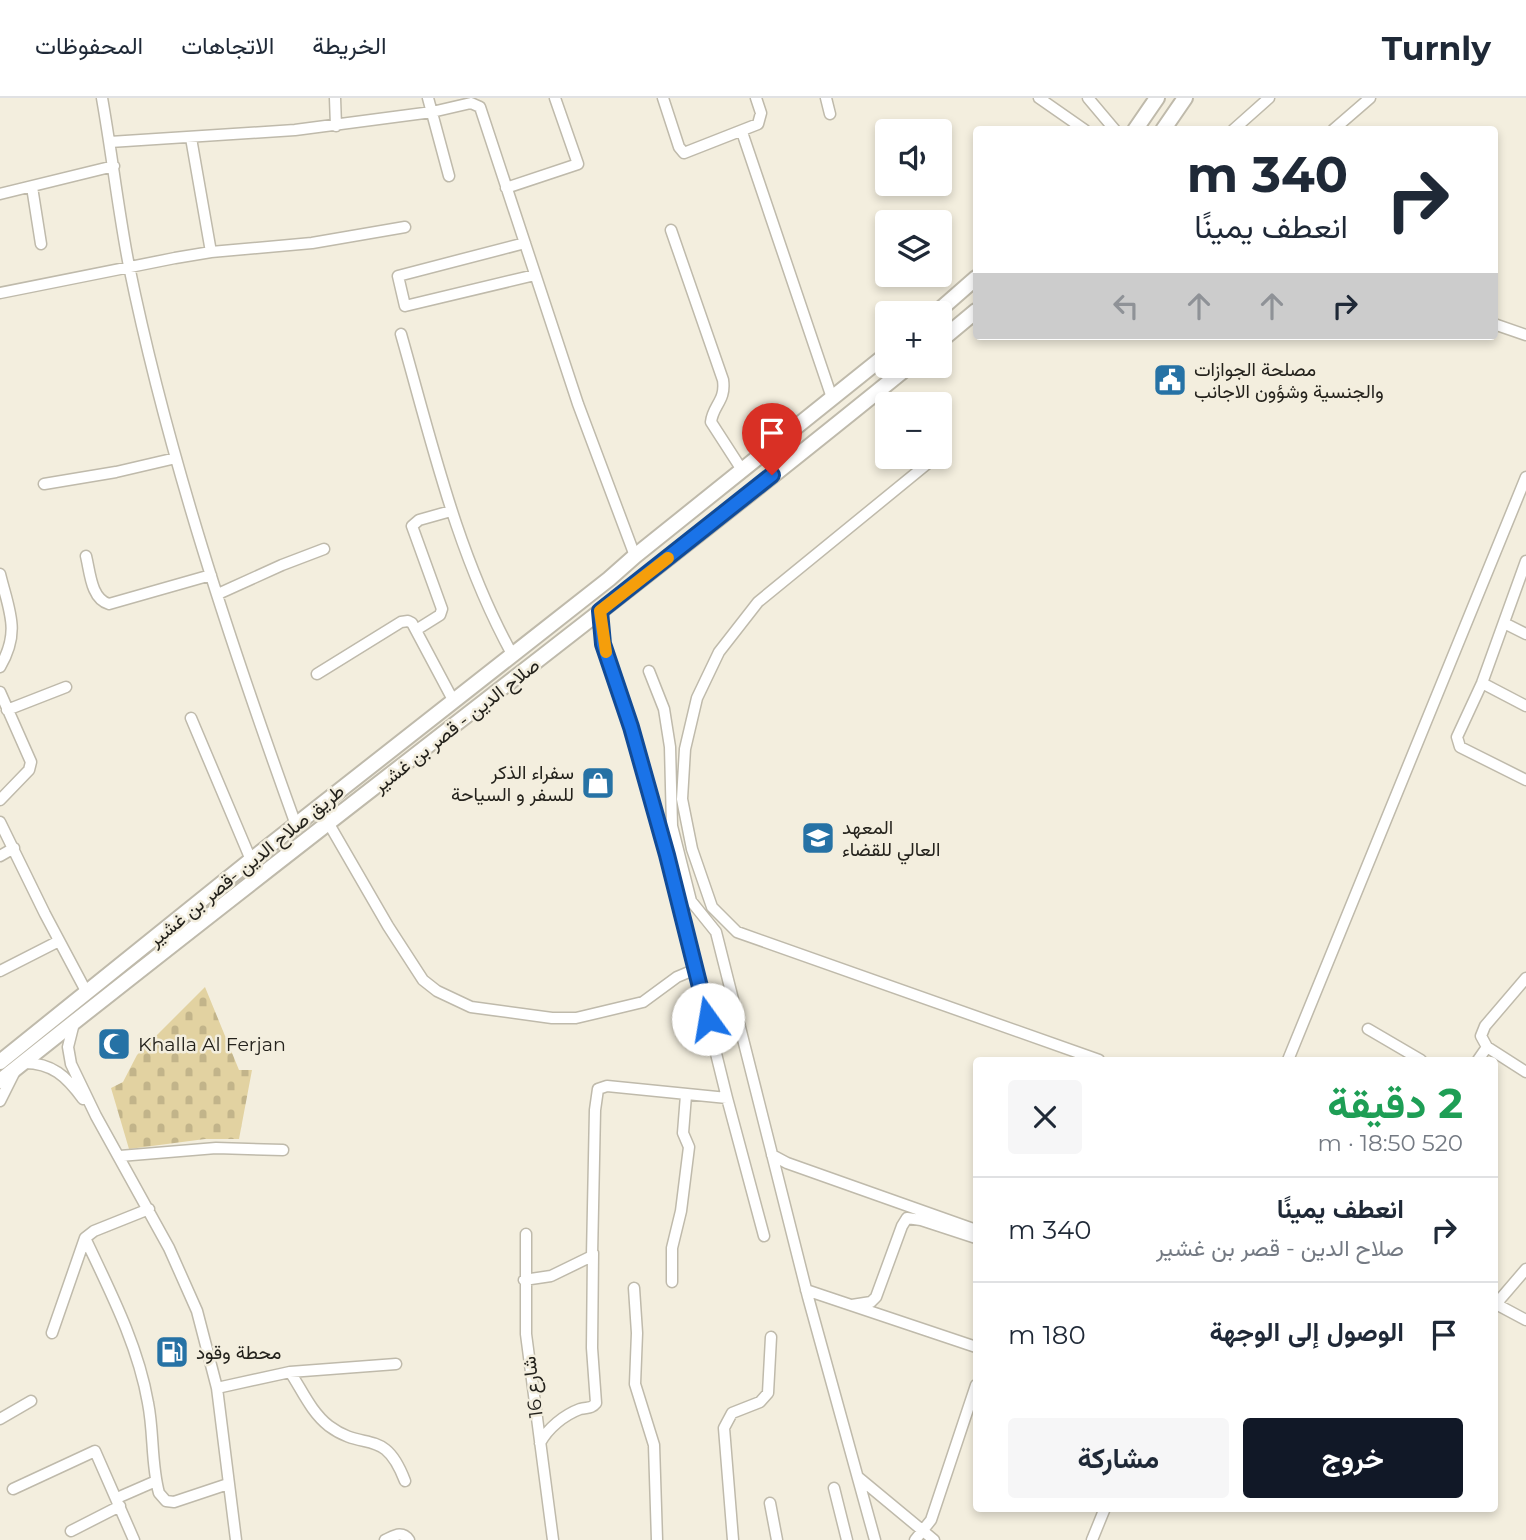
<!DOCTYPE html>
<html lang="ar">
<head>
<meta charset="utf-8">
<style>
  body { margin:0; font-family:Montserrat,Vazirmatn,sans-serif; background:#f6f6f7; color:#1f2937; direction:rtl; height:100vh; display:flex; flex-direction:column; font-size:26px; white-space:nowrap }
  * { box-sizing:border-box; margin:0 }
  p { font-size:23px; color:#747a83 }
  .icon { flex:none; width:38px; height:38px; fill:none; stroke:currentColor; stroke-width:2; stroke-linecap:round; stroke-linejoin:round }
  .map { position:relative; flex:1; overflow:hidden; direction:ltr }
  .panel { position:absolute; left:973px; top:959px; width:525px; height:455px; display:flex; flex-direction:column; background:#fff; border-radius:7px; box-shadow:0 4px 10px #0003; direction:rtl }
  .panel>* { flex:none }
  .guide { position:absolute; left:973px; top:28px; width:525px; height:214px; border-radius:7px; box-shadow:0 4px 10px #0003; direction:rtl; background:#fff; color:#1f2937; overflow:hidden }
  .controls { position:absolute; left:875px; top:21px; display:grid; gap:14px }
  .controls a { display:grid; place-items:center; width:77px; height:77px; border-radius:7px; background:#fff; box-shadow:0 4px 10px #0003; font-size:35px }
  .pin { position:absolute; display:grid; place-items:center; width:60px; height:60px; color:#fff; margin:-72px -30px; border-radius:50% 50% 50% 0; rotate:-45deg; box-shadow:0 0 7px #0007 }
  .pin .icon { rotate:45deg }
  .me { position:absolute; width:77px; margin:-38px; rotate:347deg; stroke-linejoin:round; filter:drop-shadow(0 0 5px #0008) }
  .turn { display:flex; align-items:center; gap:24px; height:147px; padding:0 35px; font-size:32px }
  .turn .icon { width:91px; height:91px; stroke-width:2.5 }
  .turn b { display:block; font-size:49px; line-height:60px }
  .lanes { display:flex; align-items:center; height:66px; padding:0 35px; background:#0003; justify-content:center; gap:35px; direction:ltr }
  .lanes .off { opacity:.35 }
  .round { display:grid; place-items:center; flex:none; width:74px; height:74px; border-radius:7px; background:#f6f6f7 }
  .summary { display:flex; align-items:center; justify-content:space-between; height:119px; padding:0 35px }
  h1 { font-size:42px; font-weight:700; line-height:52px; color:#1e9e55 }
  .primary-button { display:flex; gap:14px; margin-top:auto; padding:14px 35px }
  .primary-button a { flex:1; height:80px; border-radius:7px; background:#111827; color:#fff; font-size:28px; font-weight:700; line-height:80px; text-align:center }
  .primary-button a+a { background:#f6f6f7; color:#1f2937 }
  ul { padding:0; list-style:none }
  li { display:flex; align-items:center; gap:21px; height:105px; padding:0 35px; border-top:2px solid #e0e1e3 }
  li div { flex:1 }
  li b { display:block; font-size:26px }
  li em { font-style:normal }
  header { display:flex; align-items:center; gap:42px; box-sizing:border-box; height:98px; padding:0 35px; background:#fff; border-bottom:2px solid #e0e1e3 }
  header strong { font-size:33px }
  nav { display:flex; gap:38px; margin-inline-start:auto; font-size:24px }
  .map>svg:first-child { display:block }
</style>
</head>
<body>
<header>
<strong>Turnly</strong>
<nav><a>الخريطة</a><a>الاتجاهات</a><a>المحفوظات</a></nav>
</header>
<div class="map">
<svg width="1526" height="1442" viewBox="0 0 1526 1442">
  <defs>
    <pattern id="cemetery-stones" width="16" height="16" patternUnits="userSpaceOnUse" patternTransform="scale(1.75)"><rect width="16" height="16" fill="#e2d2a1"/><path d="M2 7V4a2 2 0 0 1 4 0v3zM10 15v-3a2 2 0 0 1 4 0v3z" fill="#c2b48a"/></pattern>
  </defs>
  <rect width="100%" height="100%" fill="#f3eede"/>
  <path fill="url(#cemetery-stones)" d="M 205,889 L 239,972 L 252,972 L 239,1041 L 205,1041 L 129,1051 L 111,990 L 123,984 L 137,957 Z"/>
  <g fill="none" stroke-linecap="round" stroke-linejoin="round">
    <defs>
      <path id="minor" d="M 102,0 C 112,56 118,112 129,168 C 168,358 230,544 296,727
        M 335,0 L 336,28
        M 428,0 L 449,78
        M 663,0 L 679,49 L 684,55 L 758,26 L 761,15 L 756,0
        M 826,0 L 830,16
        M 1039,0 L 1085,32
        M 1088,0 L 1115,32
        M 1233,32 L 1269,0
        M 1333,32 L 1370,0
        M 742,34 L 832,300
        M 191,40 L 211,154
        M 110,44 L 295,32 L 432,14 L 471,5 L 480,9 L 578,306 L 635,458
        M 32,89 L 41,146
        M 506,90 L 578,66 L 555,0
        M 0,96 L 114,68
        M 671,132 L 723,282 C 726,303 713,307 711,324 L 742,372
        M 525,145 L 398,178 L 405,208 L 535,177
        M 0,195 L 175,160 L 211,154 L 312,145 L 405,129
        M 1494,226 L 1526,237
        M 401,236 C 432,345 457,456 512,556
        M 927,366 L 758,504 L 719,554 L 697,600 L 685,651 L 682,701 L 692,751 L 712,809 L 737,834 L 1099,962
        M 44,386 L 116,374 L 176,360
        M 86,458 C 90,474 91,501 109,506 L 211,477
        M 1526,463 L 1482,585 L 1457,639 L 1460,649 L 1526,682
        M 0,476 C 9,513 21,533 0,569
        M 218,496 L 282,467 L 324,451
        M 600,513 L 603,546 L 631,629 L 667,757 L 727,1000 L 764,1138
        M 1504,525 L 1526,536
        M 416,532 L 440,517 L 442,511 L 412,428 L 419,422 L 451,413
        M 649,573 L 664,611 L 670,649 L 672,728 L 691,803 L 716,834 L 808,1199 L 875,1442
        M 317,576 L 401,524 L 408,523 L 412,525 L 453,602
        M 1482,585 L 1526,608
        M 0,594 L 31,664 L 29,672 L 0,702
        M 7,612 L 66,589
        M 191,620 L 251,762
        M 0,724 L 45,816 L 87,895
        M 329,726 L 388,828 L 423,882 L 437,893 L 471,909 L 552,920 L 576,920 L 643,904 L 677,879 L 696,871
        M 0,758 L 14,750
        M 0,873 L 59,843
        M 1526,880 L 1485,928 L 1481,938 L 1487,949 L 1526,974
        M 74,925 L 68,949 L 71,966 L 96,1018 L 169,1150 L 197,1213 L 217,1290 L 236,1442
        M 1368,931 L 1421,962
        M 1288,962 L 1526,379
        M 1478,962 L 1487,949
        M 22,965 C 52,964 67,979 83,1001
        M 0,1003 L 14,975
        M 772,1057 L 787,1065 L 976,1132
        M 120,1058 L 216,1050 L 283,1052
        M 526,1136 L 526,1236 L 553,1442
        M 85,1140 C 110,1193 138,1247 148,1305 C 154,1335 151,1366 159,1395 L 166,1403 L 174,1404 L 228,1386
        M 1526,1171 L 1496,1206 L 1526,1222
        M 524,1182 L 551,1178 L 592,1158 L 595,1012 L 598,991 L 607,988 L 727,1000
        M 672,1184 L 672,1150 L 681,1113 L 689,1049 L 683,1035 L 686,997
        M 634,1190 L 637,1235 L 635,1286 L 654,1347 L 657,1442
        M 806,1192 L 976,1249
        M 852,1207 L 871,1204 L 876,1199 L 902,1128 L 907,1120 L 921,1122 L 976,1140
        M 52,1235 L 85,1140 L 94,1133 L 149,1111
        M 290,1274 C 302,1292 311,1314 329,1328 C 365,1355 384,1328 405,1383
        M 217,1290 L 290,1274 L 396,1266
        M 0,1321 L 31,1303
        M 540,1345 C 548,1330 564,1317 580,1311 C 588,1309 591,1311 596,1305 L 592,1250 L 593,1155
        M 858,1379 L 934,1442
        M 834,1390 L 847,1442
        M 13,1391 L 95,1353 L 134,1442
        M 117,1400 L 156,1383
        M 770,1405 L 777,1442
        M 71,1433 L 120,1408
        M 385,1442 C 394,1438 402,1432 409,1442
        M 733,1442 L 724,1330 L 732,1315 L 760,1304 L 768,1295 L 771,1239
        M 915,1442 L 931,1422 L 976,1287
        M 1092,1442 L 1105,1410"/>
      <path id="highway" d="M 1135,32 L 1157,0
        M 1163,32 L 1185,0
        M 936,215 L 976,180
        M 940,243 L 976,213
        M 0,964 L 251,762 L 609,481 L 635,458 L 887,256
        M 0,983 C 301,742 610,511 909,268"/>
    </defs>
    <use href="#minor" stroke="#bfbaab" stroke-width="13"/>
    <use href="#highway" stroke="#bfbaab" stroke-width="18"/>
    <use href="#minor" stroke="#fff" stroke-width="10"/>
    <use href="#highway" stroke="#fff" stroke-width="14"/>
  </g>
  <g fill="none" stroke-linecap="round" stroke-linejoin="round">
    <defs>
      <path id="route" d="M 708,921 L 667,757 L 631,629 L 603,546 L 600,513 L 772,377"/>
    </defs>
    <use href="#route" stroke="#114b97" stroke-width="18"/>
    <use href="#route" stroke="#1a73e8" stroke-width="12"/>
    <path stroke="#f59e0b" stroke-width="12" d="M 606,554 L 600,513 L 668,460"/>
  </g>
  <defs>
    <symbol id="civic-square" viewBox="-11 -11 22 22"><rect x="-9" y="-9" width="18" height="18" rx="4" fill="#2672a5" stroke="#f3eede"/><path d="M-.6-6.5H3V-4.5H.6V-3L4-1V1h2V6H-6V1h2V-1L-.6-3ZM-1.2 2.5V6h2.4V2.5Z" fill="#fff"/></symbol>
    <symbol id="shop-square" viewBox="-11 -11 22 22"><rect x="-9" y="-9" width="18" height="18" rx="4" fill="#2672a5" stroke="#f3eede"/><path d="M-5-2.5h2.3a2.7 3.5 0 0 1 5.4 0H5L5.5 6h-11ZM-1.5-2.5h3a1.5 2.3 0 0 0-3 0Z" fill="#fff"/></symbol>
    <symbol id="university-square" viewBox="-11 -11 22 22"><rect x="-9" y="-9" width="18" height="18" rx="4" fill="#2672a5" stroke="#f3eede"/><path d="M0-5L7-2L0 1L-7-2ZM-4 1L0 2.5L4 1V4Q0 6-4 4Z" fill="#fff"/></symbol>
    <symbol id="mosque-square" viewBox="-11 -11 22 22"><rect x="-9" y="-9" width="18" height="18" rx="4" fill="#2672a5" stroke="#f3eede"/><path d="M3.5-4.9A6 6 0 1 0 3.5 4.9A5 5 0 1 1 3.5-4.9Z" fill="#fff"/></symbol>
    <symbol id="fuel-square" viewBox="-11 -11 22 22"><rect x="-9" y="-9" width="18" height="18" rx="4" fill="#2672a5" stroke="#f3eede"/><path d="M-5.5-6h7V0h2V4h1.3V-2.5L3-4.5l.8-.8L6-3V5H2.5V1h-1V6h-7ZM-4.2-4.7v3.2H.2V-4.7Z" fill="#fff"/></symbol>
  </defs>
  <g fill-rule="evenodd">
    <use href="#civic-square" x="1151" y="263" width="38" height="38"/>
    <use href="#shop-square" x="579" y="666" width="38" height="38"/>
    <use href="#university-square" x="799" y="721" width="38" height="38"/>
    <use href="#mosque-square" x="95" y="927" width="38" height="38"/>
    <use href="#fuel-square" x="153" y="1235" width="38" height="38"/>
  </g>
  <g text-anchor="middle" stroke-width="5" stroke-linejoin="round" paint-order="stroke">
    <g font-size="19" fill="#24221c" stroke="#f3eede" text-anchor="start">
      <text x="1194" y="278">مصلحة الجوازات<tspan x="1194" dy="22">والجنسية وشؤون الاجانب</tspan></text>
      <text x="574" y="681" text-anchor="end">سفراء الذكر<tspan x="574" dy="22">للسفر و السياحة</tspan></text>
      <text x="842" y="736">المعهد<tspan x="842" dy="22">العالي للقضاء</tspan></text>
      <text x="138" y="953">Khalla Al Ferjan</text>
      <text x="196" y="1261">محطة وقود</text>
    </g>
    <g font-size="19" fill="#24221c" stroke="#f3eede">
      <text transform="translate(456 627) rotate(-38)" y="7">صلاح الدين - قصر بن غشير</text>
      <text transform="translate(246 767) rotate(-39)" y="7">طريق صلاح الدين -قصر بن غشير</text>
      <text transform="translate(532 1289) rotate(-97)" y="7">شارع 16</text>
    </g>
  </g>
</svg>
<div class="controls">
<a><svg class="icon" aria-label="sound" viewBox="0 0 24 24"><path d="M4 9h4l5-4v14l-5-4H4zM17 9q2 3 0 6"/></svg></a>
<a><svg class="icon" aria-label="layers" viewBox="0 0 24 24"><path d="M12 4l9 5-9 5-9-5zM3 14l9 5 9-5"/></svg></a>
<a>+</a>
<a>−</a>
</div>
<div class="pin" style="left:772px;top:377px;background:#d93025"><svg class="icon" aria-label="arrive" viewBox="0 0 24 24"><path d="M6 21V4h12l-3 4 3 4H6"/></svg></div>
<svg class="me" style="left:708px;top:921px" viewBox="-20 -20 40 40"><circle r="19" fill="#fff"/><path d="M0-13L10 11 0 6-10 11z" fill="#1a73e8"/></svg>
<div class="guide">
<div class="turn"><svg class="icon" aria-label="right" viewBox="0 0 24 24"><path d="M7 20v-9h11M14 6l5 5-5 5"/></svg><div><b>340 m</b>انعطف يمينًا</div></div>
<div class="lanes"><svg class="icon off" aria-label="left" viewBox="0 0 24 24"><path d="M17 20v-9H6M10 6l-5 5 5 5"/></svg><svg class="icon off" aria-label="ahead" viewBox="0 0 24 24"><path d="M12 20V5M6 11l6-6 6 6"/></svg><svg class="icon off" aria-label="ahead" viewBox="0 0 24 24"><path d="M12 20V5M6 11l6-6 6 6"/></svg><svg class="icon" aria-label="right" viewBox="0 0 24 24"><path d="M7 20v-9h11M14 6l5 5-5 5"/></svg></div>
</div>
<section class="panel">
<div class="summary"><div><h1>2 دقيقة</h1><p>520 m · 18:50</p></div><a class="round"><svg class="icon" aria-label="close" viewBox="0 0 24 24"><path d="M6 6l12 12M18 6L6 18"/></svg></a></div>
<ul>
<li><svg class="icon" aria-label="right" viewBox="0 0 24 24"><path d="M7 20v-9h11M14 6l5 5-5 5"/></svg><div><b>انعطف يمينًا</b><p>صلاح الدين - قصر بن غشير</p></div><em>340 m</em></li>
<li><svg class="icon" aria-label="arrive" viewBox="0 0 24 24"><path d="M6 21V4h12l-3 4 3 4H6"/></svg><div><b>الوصول إلى الوجهة</b></div><em>180 m</em></li>
</ul>
<div class="primary-button"><a>خروج</a><a>مشاركة</a></div>
</section>
</div>
</body>
</html>
